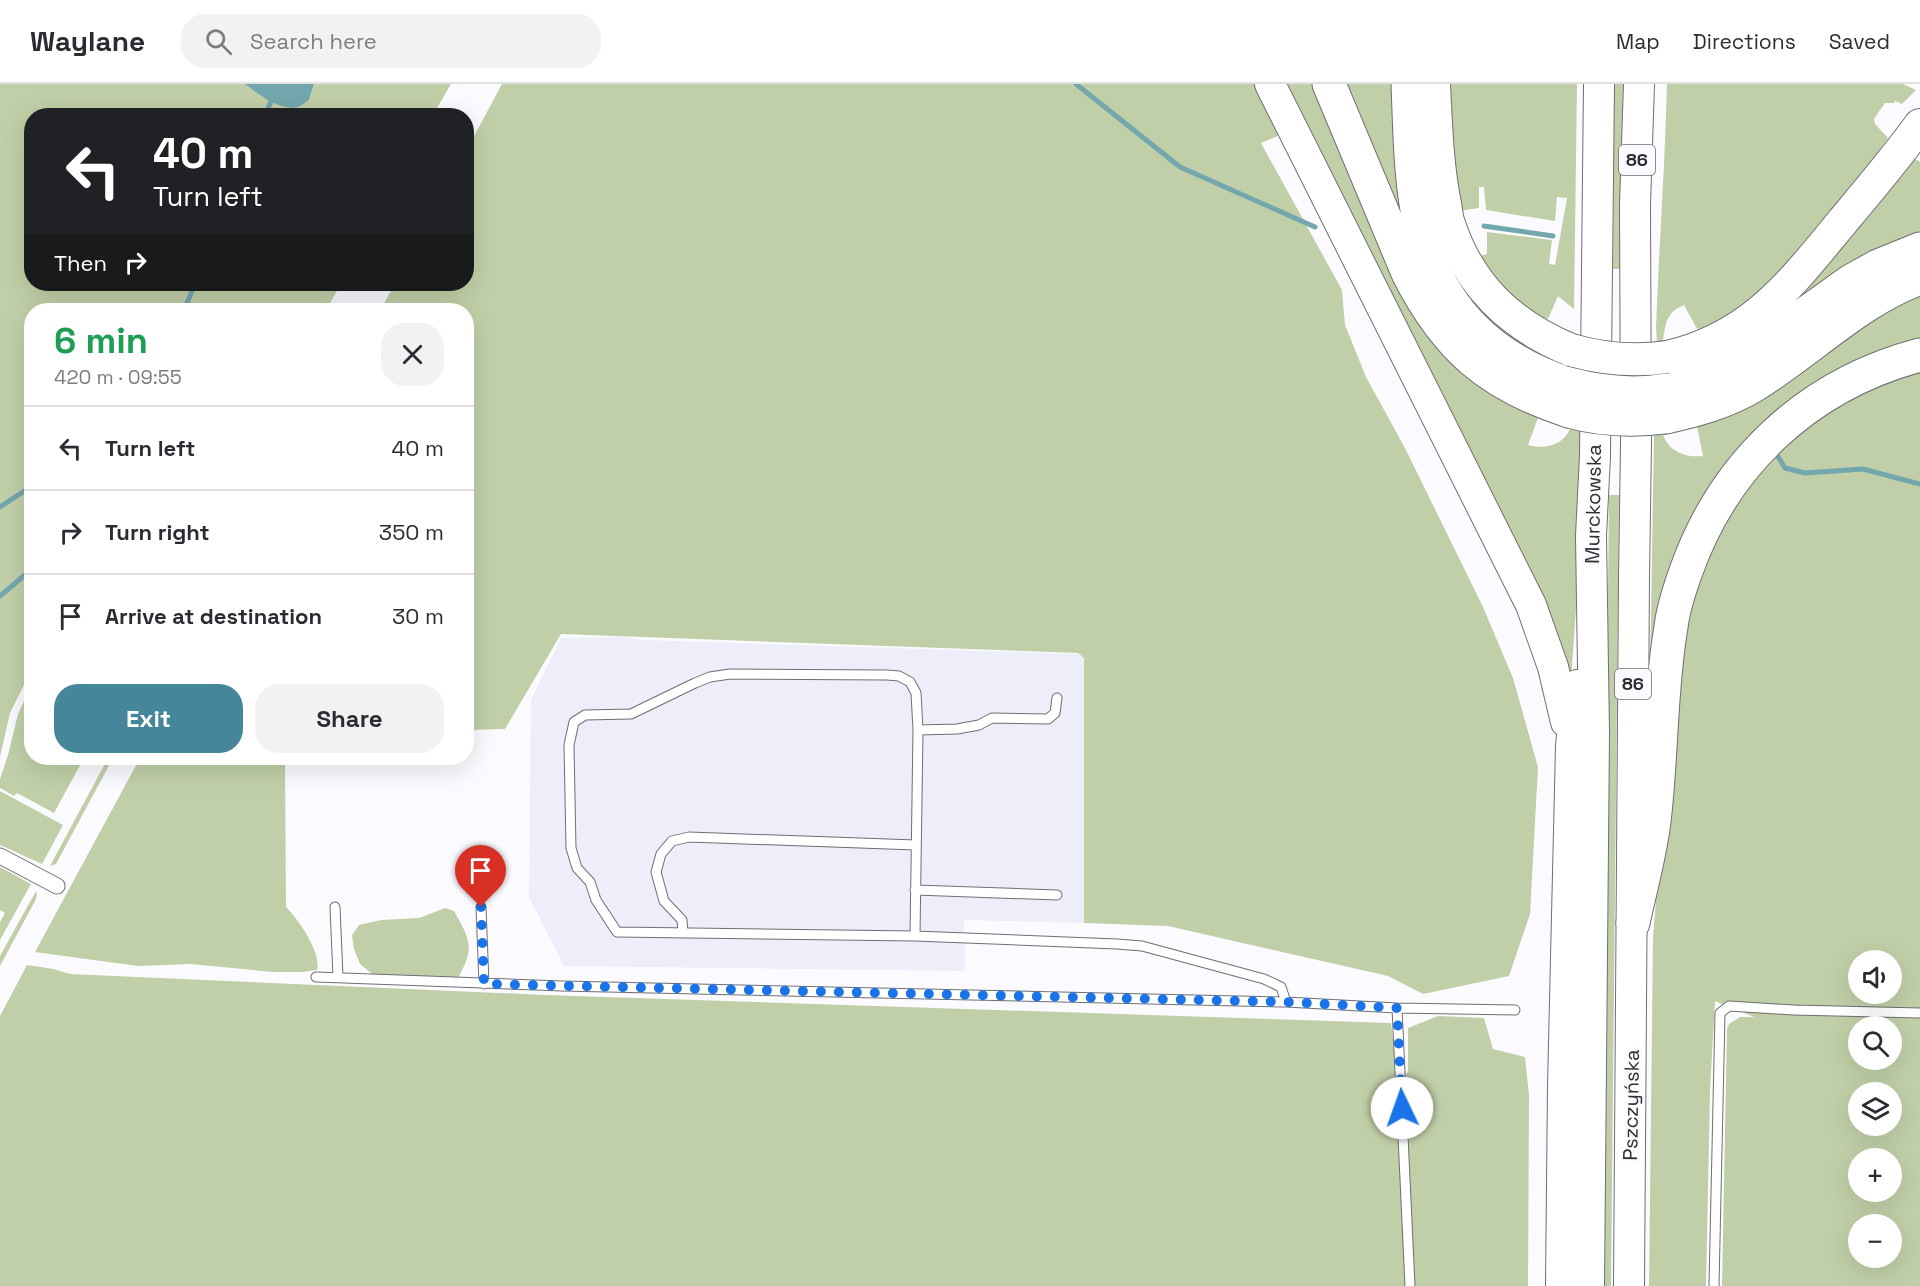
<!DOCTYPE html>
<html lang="en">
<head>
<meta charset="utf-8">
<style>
  body { margin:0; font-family:"Space Grotesk",sans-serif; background:#f2f2f3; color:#2b2b33; height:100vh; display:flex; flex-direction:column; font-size:22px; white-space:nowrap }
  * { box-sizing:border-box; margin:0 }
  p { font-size:20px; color:#7c7c81 }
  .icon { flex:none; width:33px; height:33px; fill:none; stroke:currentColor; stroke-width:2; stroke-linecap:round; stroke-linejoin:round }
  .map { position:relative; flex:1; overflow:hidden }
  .drawer { position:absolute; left:24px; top:219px; width:450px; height:462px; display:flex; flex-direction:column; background:#fff; border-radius:24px; box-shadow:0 6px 24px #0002 }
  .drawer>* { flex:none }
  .top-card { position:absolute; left:24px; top:24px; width:450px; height:183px; border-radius:24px; box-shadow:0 6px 24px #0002; background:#202124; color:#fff; overflow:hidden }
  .buttons { position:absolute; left:1848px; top:866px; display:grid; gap:12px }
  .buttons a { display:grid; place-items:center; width:54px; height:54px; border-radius:50%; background:#fff; box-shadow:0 6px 24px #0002; font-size:30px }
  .pin { position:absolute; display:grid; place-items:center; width:51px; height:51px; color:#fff; margin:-62px -26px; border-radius:50% 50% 50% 0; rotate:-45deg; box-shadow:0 0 6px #0007 }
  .pin .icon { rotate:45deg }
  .me { position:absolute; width:66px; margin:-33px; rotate:357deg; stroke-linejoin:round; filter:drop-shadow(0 0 4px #0008) }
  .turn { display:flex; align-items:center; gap:21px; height:126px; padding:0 30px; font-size:27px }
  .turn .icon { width:78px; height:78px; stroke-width:2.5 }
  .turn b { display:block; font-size:42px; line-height:51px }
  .then { display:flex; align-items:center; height:57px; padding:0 30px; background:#0003; gap:12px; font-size:22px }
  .round { display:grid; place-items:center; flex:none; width:63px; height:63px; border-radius:24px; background:#f2f2f3 }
  .headline { display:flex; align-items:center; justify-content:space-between; height:102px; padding:0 30px }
  h1 { font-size:36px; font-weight:700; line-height:45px; color:#1e9e55 }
  .button { display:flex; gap:12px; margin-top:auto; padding:12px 30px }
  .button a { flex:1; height:69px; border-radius:24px; background:#46869a; color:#fff; font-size:24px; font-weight:700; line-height:69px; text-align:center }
  .button a+a { background:#f2f2f3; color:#2b2b33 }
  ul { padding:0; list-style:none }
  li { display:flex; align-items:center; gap:18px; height:84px; padding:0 30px; border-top:2px solid #e1e1e2 }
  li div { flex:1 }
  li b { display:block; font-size:22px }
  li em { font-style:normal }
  header { display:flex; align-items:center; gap:36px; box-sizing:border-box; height:84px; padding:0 30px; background:#fff; border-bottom:2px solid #e1e1e2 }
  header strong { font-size:28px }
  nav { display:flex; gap:33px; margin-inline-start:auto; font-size:21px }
  .search { width:420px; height:54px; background:#f2f2f3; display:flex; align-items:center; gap:15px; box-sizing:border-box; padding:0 21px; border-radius:24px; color:#7c7c81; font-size:22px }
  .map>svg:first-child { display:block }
</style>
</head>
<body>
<header>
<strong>Waylane</strong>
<div class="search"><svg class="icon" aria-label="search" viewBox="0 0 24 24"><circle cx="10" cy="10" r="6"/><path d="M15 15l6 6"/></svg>Search here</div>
<nav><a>Map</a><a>Directions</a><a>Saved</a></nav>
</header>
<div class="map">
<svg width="1920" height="1202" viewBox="0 0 1920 1202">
  <rect width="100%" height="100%" fill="#fbfbff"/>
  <path fill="#edeef9" d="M 624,553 L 645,556 L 1079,570 L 1084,574 L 1084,839 L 964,836 L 965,887 L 564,882 L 529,813 L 531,616 L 561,554 Z"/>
  <path fill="#c1cfa8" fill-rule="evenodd" d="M 0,0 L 245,0 L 271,17 L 292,24 L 309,16 L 314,0 L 451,0 L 433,31 L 32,32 L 32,200 L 341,200 L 326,226 L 32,226 L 31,587 L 10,629 L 0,673 Z
    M 502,0 L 1258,0 L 1283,50 L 1261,59 L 1342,206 L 1345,241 L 1366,293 L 1405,364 L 1483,523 L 1513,594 L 1538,683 L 1530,830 L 1509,892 L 1423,910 L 1388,892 L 1168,842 L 1084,839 L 1084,574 L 1078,569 L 561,550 L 505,645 L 467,646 L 466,226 L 380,226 L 395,200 L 466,200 L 467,65 Z
    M 1282,0 L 1320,0 L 1390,168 L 1528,327 L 1538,334 L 1528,361 C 1546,366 1565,361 1571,342 L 1580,344 L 1579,482 L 1570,611 Z
    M 1338,0 L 1400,0 L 1448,238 Z
    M 1446,0 L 1577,0 L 1574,225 L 1558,212 L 1548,235 L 1532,231 L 1517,222 L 1480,172 L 1487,170 L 1487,148 L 1552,156 L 1549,180 L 1555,181 L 1567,114 L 1557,113 L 1555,137 L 1486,126 L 1484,103 L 1479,103 L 1479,124 L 1459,127 Z
    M 1614,0 L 1627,0 L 1623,185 L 1613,185 Z
    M 1667,0 L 1903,0 L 1916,6 L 1902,20 L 1895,17 L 1894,19 L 1885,19 L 1874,35 L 1875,40 L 1888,54 L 1879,67 L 1884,71 L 1760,212 L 1709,243 L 1697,245 L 1684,221 C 1666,228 1665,241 1663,258 L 1657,259 L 1656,243 C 1659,162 1665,81 1667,0 Z
    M 1914,74 L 1920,78 L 1920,155 L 1692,279 Z
    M 1920,204 L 1920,263 L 1770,342 L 1650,593 L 1654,348 L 1662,347 C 1667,367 1684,374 1703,372 L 1696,338 Z
    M 1920,281 L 1920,1202 L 1722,1202 L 1727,944 L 1729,940 L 1740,933 L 1754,933 L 1715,917 L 1710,1006 L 1706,1202 L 1649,1202 L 1653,853 L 1672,614 L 1676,577 L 1714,443 L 1800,339 ZM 1858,876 L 1892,876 L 1892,909 L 1858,909 ZM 1858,942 L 1892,942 L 1892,975 L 1858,975 ZM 1858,1008 L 1892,1008 L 1892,1041 L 1858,1041 ZM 1858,1074 L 1892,1074 L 1892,1107 L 1858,1107 ZM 1858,1140 L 1892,1140 L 1892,1173 L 1858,1173 Z
    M 1609,411 L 1619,411 L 1611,1202 L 1601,1202 Z
    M 31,602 L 32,674 L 84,674 L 54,729 L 17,709 L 14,712 L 0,704 L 0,695 L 8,671 L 18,630 Z
    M 108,674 L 113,674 L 56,780 L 50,782 Z
    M 140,674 L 285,674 L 286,823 C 298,835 322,869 317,886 L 302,888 L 273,888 L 190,880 L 138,882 L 35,868 Z
    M 0,707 L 63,741 L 42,780 L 0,761 Z
    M 0,783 L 31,800 L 0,856 L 0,838 L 5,829 L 0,826 Z
    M 36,807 L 37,811 L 35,817 L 0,882 L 0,872 Z
    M 445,824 L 454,827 C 471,857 475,864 457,896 L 375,892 L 360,880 L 354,865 L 352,851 L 359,841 L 381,836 L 419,834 Z
    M 27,881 L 54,885 L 70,890 L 545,911 L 1391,939 L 1399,1006 L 1408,987 L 1408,944 L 1438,932 L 1484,934 L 1493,965 L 1525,973 L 1529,1011 L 1528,1202 L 0,1202 L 0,932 Z"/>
  <path fill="#73a7ae" d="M 245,0 L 314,0 L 309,16 C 304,19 299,24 292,24 C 275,23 258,10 245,0 Z"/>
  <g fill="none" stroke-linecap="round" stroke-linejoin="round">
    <path stroke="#73a7ae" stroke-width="5" d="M 1076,0 L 1180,83 L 1315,143
      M 265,32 L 271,17
      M 1484,142 L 1553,152
      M 184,226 L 195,200
      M 1777,371 L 1785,384 L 1805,389 L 1863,385 L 1920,400
      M 0,423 L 32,402
      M 0,512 L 32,485"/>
    <defs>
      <path id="service" d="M 918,646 L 957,645 L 979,641 L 992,634 L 1048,635 L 1055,629 L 1057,614
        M 915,806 L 1057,811
        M 335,823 L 338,893
        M 481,823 L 484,900
        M 683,849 L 682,836 L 664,817 L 656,788 L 661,770 L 672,757 L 689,753 L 916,761
        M 915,852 L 918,646 L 916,609 L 910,598 L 899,592 L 887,591 L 730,590 L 710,593 L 695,599 L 631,630 L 585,631 L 574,638 L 569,661 L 571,764 L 577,784 L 590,798 L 596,816 L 617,848 L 915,852 L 1117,860 L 1142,862 L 1264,895 L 1281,903 L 1286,918
        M 316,893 L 562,902 L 1286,918 L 1397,924 L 1515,926
        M 1397,924 L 1410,1202
        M 1714,1202 L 1720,929 L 1729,922 L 1794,926 L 1920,929"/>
      <path id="pedestrian" d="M 0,772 L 57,802"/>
      <path id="primary" d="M 1270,0 L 1531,521 L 1553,583 L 1566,638
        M 1561,1202 L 1563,1002 L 1571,662 L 1577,601
        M 1589,1202 L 1594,649 L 1591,452 L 1595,372 L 1599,0
        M 1629,1202 L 1634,493 L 1636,360 L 1635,121 L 1639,0"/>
      <path id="trunk" d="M 1434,0 C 1436,38 1437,77 1444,115 C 1446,122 1446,130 1448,137 C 1468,201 1510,241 1571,266
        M 1667,273 C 1751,254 1791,200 1843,137 C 1869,106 1896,74 1920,41"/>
      <path id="motorway" d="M 1329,0 L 1408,189 C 1446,264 1489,301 1569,327
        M 1408,0 C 1410,49 1410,98 1421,146 C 1439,225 1493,276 1569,300
        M 1667,306 L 1699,296 L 1721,287 L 1738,278 L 1851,197 L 1878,182 L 1920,165
        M 1666,333 C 1697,326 1726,318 1753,302 C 1809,268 1857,217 1920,194
        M 1633,839 C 1640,806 1650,771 1654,737 C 1662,673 1660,607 1671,543 C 1673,525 1679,507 1685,490 C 1723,380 1807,301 1920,271"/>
    </defs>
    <use href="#service" stroke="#6e6e73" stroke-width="11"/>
    <use href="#pedestrian" stroke="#6e6e73" stroke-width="17"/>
    <use href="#primary" stroke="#6e6e73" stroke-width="32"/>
    <use href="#trunk" stroke="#6e6e73" stroke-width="34"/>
    <use href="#motorway" stroke="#6e6e73" stroke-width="35"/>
    <use href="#service" stroke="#fff" stroke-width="9"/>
    <use href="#pedestrian" stroke="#fff" stroke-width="15"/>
    <use href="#primary" stroke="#fff" stroke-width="30"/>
    <use href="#trunk" stroke="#fff" stroke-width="32"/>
    <use href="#motorway" stroke="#fff" stroke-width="33"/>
    <defs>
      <path id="trunk-bridge" d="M 1571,266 C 1603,275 1634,278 1667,273"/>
      <path id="motorway-bridge" d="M 1569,300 C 1600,308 1634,312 1667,306
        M 1569,327 C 1601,336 1634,337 1666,333"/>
    </defs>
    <use href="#trunk-bridge" stroke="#6e6e73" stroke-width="34" stroke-linecap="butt"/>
    <use href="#motorway-bridge" stroke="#6e6e73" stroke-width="35" stroke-linecap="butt"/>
    <use href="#trunk-bridge" stroke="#fff" stroke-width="32"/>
    <use href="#motorway-bridge" stroke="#fff" stroke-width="33"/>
  </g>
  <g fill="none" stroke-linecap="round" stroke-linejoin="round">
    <path stroke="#1a73e8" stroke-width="10" stroke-dasharray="0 18" d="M 481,823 L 484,900 L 1286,918 L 1397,924 L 1402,1024"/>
  </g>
  <g text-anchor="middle" stroke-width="5" stroke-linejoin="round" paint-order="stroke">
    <g fill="#fbfbff" stroke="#6c6c6e" stroke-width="1.5">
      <rect x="1619" y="61" width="36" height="30" rx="4.5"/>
      <rect x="1615" y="585" width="36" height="30" rx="4.5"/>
    </g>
    <g font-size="18" font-weight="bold" fill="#2e2e30">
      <text x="1637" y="82">86</text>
      <text x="1633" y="606">86</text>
    </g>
    <g font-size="20" fill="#2e2e30" stroke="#fbfbff">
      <text transform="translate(1593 420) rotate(-89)" y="7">Murckowska</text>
      <text transform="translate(1631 1021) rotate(-89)" y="7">Pszczyńska</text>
    </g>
  </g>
</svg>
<div class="buttons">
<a><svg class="icon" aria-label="sound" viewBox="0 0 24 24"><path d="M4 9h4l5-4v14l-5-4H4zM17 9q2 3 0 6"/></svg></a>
<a><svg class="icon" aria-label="search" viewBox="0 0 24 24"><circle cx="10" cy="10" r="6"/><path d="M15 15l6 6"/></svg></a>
<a><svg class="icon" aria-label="layers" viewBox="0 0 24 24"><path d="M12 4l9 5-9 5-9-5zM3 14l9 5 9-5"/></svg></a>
<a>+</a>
<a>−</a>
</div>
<div class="pin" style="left:481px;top:823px;background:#d93025"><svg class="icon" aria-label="arrive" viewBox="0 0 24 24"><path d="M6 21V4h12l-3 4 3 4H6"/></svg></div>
<svg class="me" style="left:1402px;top:1024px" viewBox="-20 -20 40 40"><circle r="19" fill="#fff"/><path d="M0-13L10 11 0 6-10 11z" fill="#1a73e8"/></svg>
<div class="top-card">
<div class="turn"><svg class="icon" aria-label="left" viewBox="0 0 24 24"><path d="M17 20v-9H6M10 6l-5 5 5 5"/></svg><div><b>40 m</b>Turn left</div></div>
<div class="then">Then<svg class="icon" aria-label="right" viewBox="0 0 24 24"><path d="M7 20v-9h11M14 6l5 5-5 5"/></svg></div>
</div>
<section class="drawer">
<div class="headline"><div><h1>6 min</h1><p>420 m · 09:55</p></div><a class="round"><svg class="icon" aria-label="close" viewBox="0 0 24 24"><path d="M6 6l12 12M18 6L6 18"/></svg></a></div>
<ul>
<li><svg class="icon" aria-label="left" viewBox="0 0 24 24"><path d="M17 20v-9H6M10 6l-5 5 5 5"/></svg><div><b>Turn left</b></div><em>40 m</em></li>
<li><svg class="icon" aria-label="right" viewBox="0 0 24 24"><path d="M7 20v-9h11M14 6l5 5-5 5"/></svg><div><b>Turn right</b></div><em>350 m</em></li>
<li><svg class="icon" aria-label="arrive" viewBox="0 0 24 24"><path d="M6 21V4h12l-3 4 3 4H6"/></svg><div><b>Arrive at destination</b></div><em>30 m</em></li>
</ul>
<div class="button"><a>Exit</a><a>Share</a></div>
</section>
</div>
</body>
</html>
